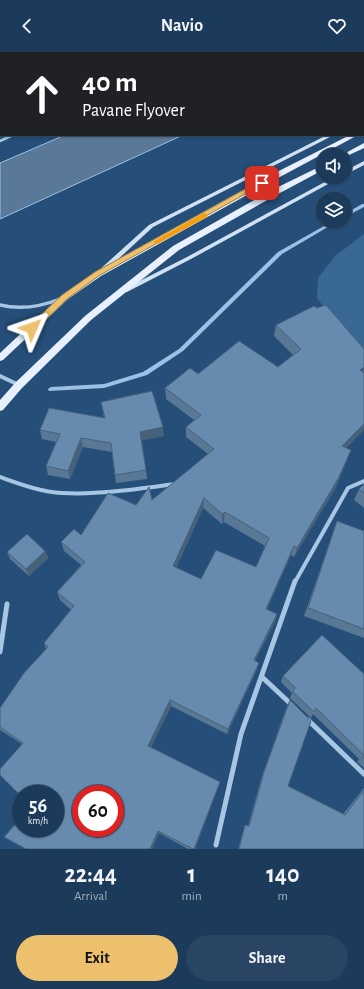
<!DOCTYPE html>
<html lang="en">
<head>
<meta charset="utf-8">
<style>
  body { margin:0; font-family:"Alegreya Sans",sans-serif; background:#294563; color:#f1f3f6; height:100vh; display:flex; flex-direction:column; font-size:15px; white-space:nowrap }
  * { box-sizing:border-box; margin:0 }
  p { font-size:13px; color:#a0adbb }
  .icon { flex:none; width:22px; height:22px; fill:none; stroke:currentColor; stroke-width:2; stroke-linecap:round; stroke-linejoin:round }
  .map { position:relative; height:797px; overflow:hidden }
  .drawer { display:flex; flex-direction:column; background:#1c3a5a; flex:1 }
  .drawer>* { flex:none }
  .top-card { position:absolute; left:0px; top:0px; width:364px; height:84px; box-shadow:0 1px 3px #0004,0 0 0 1px #3a5470; background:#202124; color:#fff; overflow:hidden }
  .controls { position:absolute; left:316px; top:96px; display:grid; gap:8px }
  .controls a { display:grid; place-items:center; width:36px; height:36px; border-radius:50%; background:#1c3a5a; box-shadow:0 1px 3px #0004,0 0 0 1px #3a5470; font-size:20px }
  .speed { position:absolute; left:12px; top:733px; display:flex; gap:8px; font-size:20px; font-weight:700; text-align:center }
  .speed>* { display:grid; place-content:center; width:52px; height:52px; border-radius:50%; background:#1c3a5a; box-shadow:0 1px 3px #0004,0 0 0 1px #3a5470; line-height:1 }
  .speed small { font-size:10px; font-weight:400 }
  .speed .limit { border:6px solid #d22; background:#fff; color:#111 }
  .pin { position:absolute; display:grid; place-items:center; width:34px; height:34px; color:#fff; margin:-17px; border-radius:8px; box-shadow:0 2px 6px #0006 }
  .me { position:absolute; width:44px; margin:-22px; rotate:47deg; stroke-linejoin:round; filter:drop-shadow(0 0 3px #0008) }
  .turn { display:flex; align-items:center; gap:14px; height:84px; padding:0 16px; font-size:18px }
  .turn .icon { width:52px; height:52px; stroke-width:2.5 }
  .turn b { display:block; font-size:28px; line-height:34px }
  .eta { display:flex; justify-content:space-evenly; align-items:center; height:68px; text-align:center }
  .eta b { font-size:24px; font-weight:600; line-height:28px }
  .cta { display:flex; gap:8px; margin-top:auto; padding:8px 16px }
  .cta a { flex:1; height:46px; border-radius:24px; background:#ecc06d; color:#111; font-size:16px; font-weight:600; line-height:46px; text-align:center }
  .cta a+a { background:#294563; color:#f1f3f6 }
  header { display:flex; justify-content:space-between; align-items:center; height:52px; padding:0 16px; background:#1c3a5a; font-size:18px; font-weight:600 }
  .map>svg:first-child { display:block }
</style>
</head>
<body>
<header><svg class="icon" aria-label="back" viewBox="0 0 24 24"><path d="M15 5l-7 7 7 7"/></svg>Navio<svg class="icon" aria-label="heart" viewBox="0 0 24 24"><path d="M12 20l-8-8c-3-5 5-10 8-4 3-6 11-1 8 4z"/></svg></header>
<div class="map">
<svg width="364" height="797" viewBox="0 0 364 797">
  <rect width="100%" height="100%" fill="#254e78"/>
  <path fill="#396895" d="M 364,182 L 364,310 L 317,246 L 318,226 L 335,204 Z"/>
  <path fill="#5a7897" stroke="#9cc1e4" d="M 65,83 L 183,83 L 0,167 L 0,111 Z"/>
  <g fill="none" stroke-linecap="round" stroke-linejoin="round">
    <path fill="#9cc1e4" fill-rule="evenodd" d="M 362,152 L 364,152 L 364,155 L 345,165 L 345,162 Z
      M 333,169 L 338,169 L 282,202 L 183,299 L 147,323 L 104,336 L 49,339 L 48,337 L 51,335 L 104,332 L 143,320 L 179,297 L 278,200 Z"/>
    <path stroke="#a7c6e3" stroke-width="2" d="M 41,1 L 44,0"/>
    <path stroke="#a7c6e3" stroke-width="2.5" d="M 179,1 L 181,0
      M 213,1 L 215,0
      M 0,89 L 13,83"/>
    <path stroke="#a7c6e3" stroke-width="3.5" d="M 0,253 C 21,258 40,255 60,247"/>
    <path stroke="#a7c6e3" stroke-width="4" d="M 0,324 L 19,333
      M 0,425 C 20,432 41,440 62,441 C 99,443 138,437 175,432
      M 295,530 L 348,436 L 364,429"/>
    <path stroke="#a7c6e3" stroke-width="5" d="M 0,600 L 7,552
      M 262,625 L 293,654
      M 308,668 L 364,722
      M 216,793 L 241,682 L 295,529"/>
    <path fill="#d0e1f3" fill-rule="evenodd" d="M 364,64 L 364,68 L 363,69 L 363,65 Z
      M 327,83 L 334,83 L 153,175 L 102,222 L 100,222 L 97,220 L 149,173 Z
      M 364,109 L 364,113 L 345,123 L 345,119 Z
      M 334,125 L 341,125 L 191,207 L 127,240 L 125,240 L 122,238 L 187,205 Z"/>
    <path fill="#e7f0fc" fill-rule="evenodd" d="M 363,76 L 364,76 L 363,81 Z
      M 350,83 L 358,83 L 265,133 L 101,224 L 68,247 L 3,308 L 0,309 L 0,301 L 62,243 L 95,220 L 259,129 Z
      M 364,91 L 364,96 L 347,104 L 342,103 Z
      M 323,113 L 323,118 L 278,142 L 179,198 L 91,268 L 22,336 L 3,358 L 0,359 L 0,348 L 16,330 L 85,264 L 173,194 L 272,138 Z"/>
  </g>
  <path fill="#587896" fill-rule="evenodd" d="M 314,254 L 347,396 L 347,408 L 335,437 L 294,505 L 291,503 L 267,557 L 277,562 L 275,570 L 255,609 L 257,617 L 227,682 L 171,654 L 151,695 L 220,730 L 195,797 L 188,797 L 159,781 L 152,797 L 26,797 L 55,776 L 22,692 L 0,678 L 0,656 L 46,597 L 44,591 L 71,558 L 60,548 L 57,540 L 81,513 L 64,499 L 61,490 L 81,483 L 136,453 L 152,448 L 208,402 L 186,385 L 186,375 L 194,368 L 166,347 L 165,336 L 198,322 L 278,315 L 293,303 L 274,284 L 276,273 ZM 203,456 L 222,472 L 224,470 L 265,494 L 256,515 L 201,527 L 176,516 Z
    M 101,350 L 164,384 L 141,388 L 146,418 L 147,427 L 116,431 L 112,400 L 83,395 L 70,427 L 48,423 L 46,414 L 56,390 L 42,387 L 40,378 L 104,366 Z
    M 364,432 L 364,456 L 354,448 L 359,437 Z
    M 337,469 L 364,479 L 364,586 L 304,564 Z
    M 45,499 L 48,506 L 29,524 L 10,507 L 7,500 Z
    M 364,622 L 364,716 L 357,710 L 359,707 L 313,662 L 311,666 L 290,646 L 292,641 L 281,630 L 283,624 Z
    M 290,648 L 288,734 L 343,762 L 364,736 L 364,797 L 238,797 L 244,776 L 245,773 L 248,774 L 262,724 L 287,654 Z"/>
  <path fill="#47617a" d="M 154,0 L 169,0 L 167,1 L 152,1 Z
    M 364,315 L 364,323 L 360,318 Z
    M 364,372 L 364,378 L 339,404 L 342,394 Z
    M 163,375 L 164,384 L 140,389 L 140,380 Z
    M 81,386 L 83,395 L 70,427 L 68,419 Z
    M 351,398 L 335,437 L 294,505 L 297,496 Z
    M 204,446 L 203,456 L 173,523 L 173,514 Z
    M 225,460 L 224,470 L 222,472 L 222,462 Z
    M 294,494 L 291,503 L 264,564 L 266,557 Z
    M 45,499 L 48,506 L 29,524 L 26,517 Z
    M 277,562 L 275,570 L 252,615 L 254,608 Z
    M 259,611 L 257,617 L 227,682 L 228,677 Z
    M 170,648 L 171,654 L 149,699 L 148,694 Z
    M 220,730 L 195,797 L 194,797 Z
    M 158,779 L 159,781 L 152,797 L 150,797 Z"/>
  <path fill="#668bae" stroke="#47617a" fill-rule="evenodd" d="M 82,0 L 154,0 L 152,1 L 80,1 Z
    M 326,253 L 364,297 L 364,315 L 360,318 L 364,321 L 364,372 L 342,394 L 351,398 L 338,427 L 297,496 L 294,494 L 266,557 L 277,562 L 254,608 L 259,611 L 228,677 L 170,648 L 148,694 L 220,730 L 194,797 L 193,797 L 158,779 L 150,797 L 26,797 L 4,785 L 21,766 L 21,776 L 55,776 L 55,742 L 21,742 L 21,744 L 0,723 L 0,717 L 23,691 L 0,675 L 0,656 L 24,621 L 48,595 L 44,591 L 74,554 L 57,540 L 85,510 L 61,490 L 74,477 L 81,483 L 108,441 L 136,453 L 149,435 L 152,448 L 214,397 L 186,375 L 201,363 L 165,336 L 190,316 L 198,322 L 239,289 L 278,315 L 301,297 L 276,273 L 314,254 L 317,256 ZM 204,446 L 222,462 L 225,460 L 269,486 L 256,515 L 216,498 L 201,527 L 173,514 ZM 81,742 L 115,742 L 115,776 L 81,776 Z
    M 152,339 L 163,375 L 140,380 L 146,418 L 115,423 L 111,391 L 81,386 L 68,419 L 46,414 L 60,382 L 40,378 L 49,356 L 105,366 L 101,350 Z
    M 364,432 L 364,441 L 359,437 Z
    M 337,469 L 364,479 L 364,577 L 308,556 Z
    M 27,482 L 45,499 L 26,517 L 7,500 Z
    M 322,583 L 364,622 L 364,707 L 362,705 L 364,703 L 316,656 L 314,660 L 293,640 L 295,635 L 283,624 Z
    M 290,648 L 311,669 L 288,734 L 345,763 L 364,738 L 364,797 L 239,797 L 245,773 L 249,774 L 264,720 Z"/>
  <path fill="#ecc06d" stroke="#997d47" d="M 260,129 L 265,131 L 100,223 L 67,247 L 35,278 L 29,278 L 29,274 L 62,243 L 95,220 Z"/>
  <path fill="#f59e0b" d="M 204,161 L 208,163 L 207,165 L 159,191 L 156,192 L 153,190 Z"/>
</svg>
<div class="controls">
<a><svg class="icon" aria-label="sound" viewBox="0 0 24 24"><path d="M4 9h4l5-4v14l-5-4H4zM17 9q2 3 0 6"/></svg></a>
<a><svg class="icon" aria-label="layers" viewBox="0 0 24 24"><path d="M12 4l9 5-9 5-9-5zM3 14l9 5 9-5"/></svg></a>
</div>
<div class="speed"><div>56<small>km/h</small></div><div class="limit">60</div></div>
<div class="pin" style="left:262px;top:131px;background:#d93025"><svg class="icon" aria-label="arrive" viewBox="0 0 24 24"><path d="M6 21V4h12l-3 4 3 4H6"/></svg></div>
<svg class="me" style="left:32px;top:276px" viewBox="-20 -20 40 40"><path d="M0-17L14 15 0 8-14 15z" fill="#ecc06d" stroke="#fff" stroke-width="4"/></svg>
<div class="top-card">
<div class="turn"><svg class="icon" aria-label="ahead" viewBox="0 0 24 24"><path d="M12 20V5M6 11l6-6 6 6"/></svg><div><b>40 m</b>Pavane Flyover</div></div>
</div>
</div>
<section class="drawer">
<div class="eta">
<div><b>22:44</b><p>Arrival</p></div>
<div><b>1</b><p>min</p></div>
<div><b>140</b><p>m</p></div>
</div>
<div class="cta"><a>Exit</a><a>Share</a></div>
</section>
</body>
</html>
